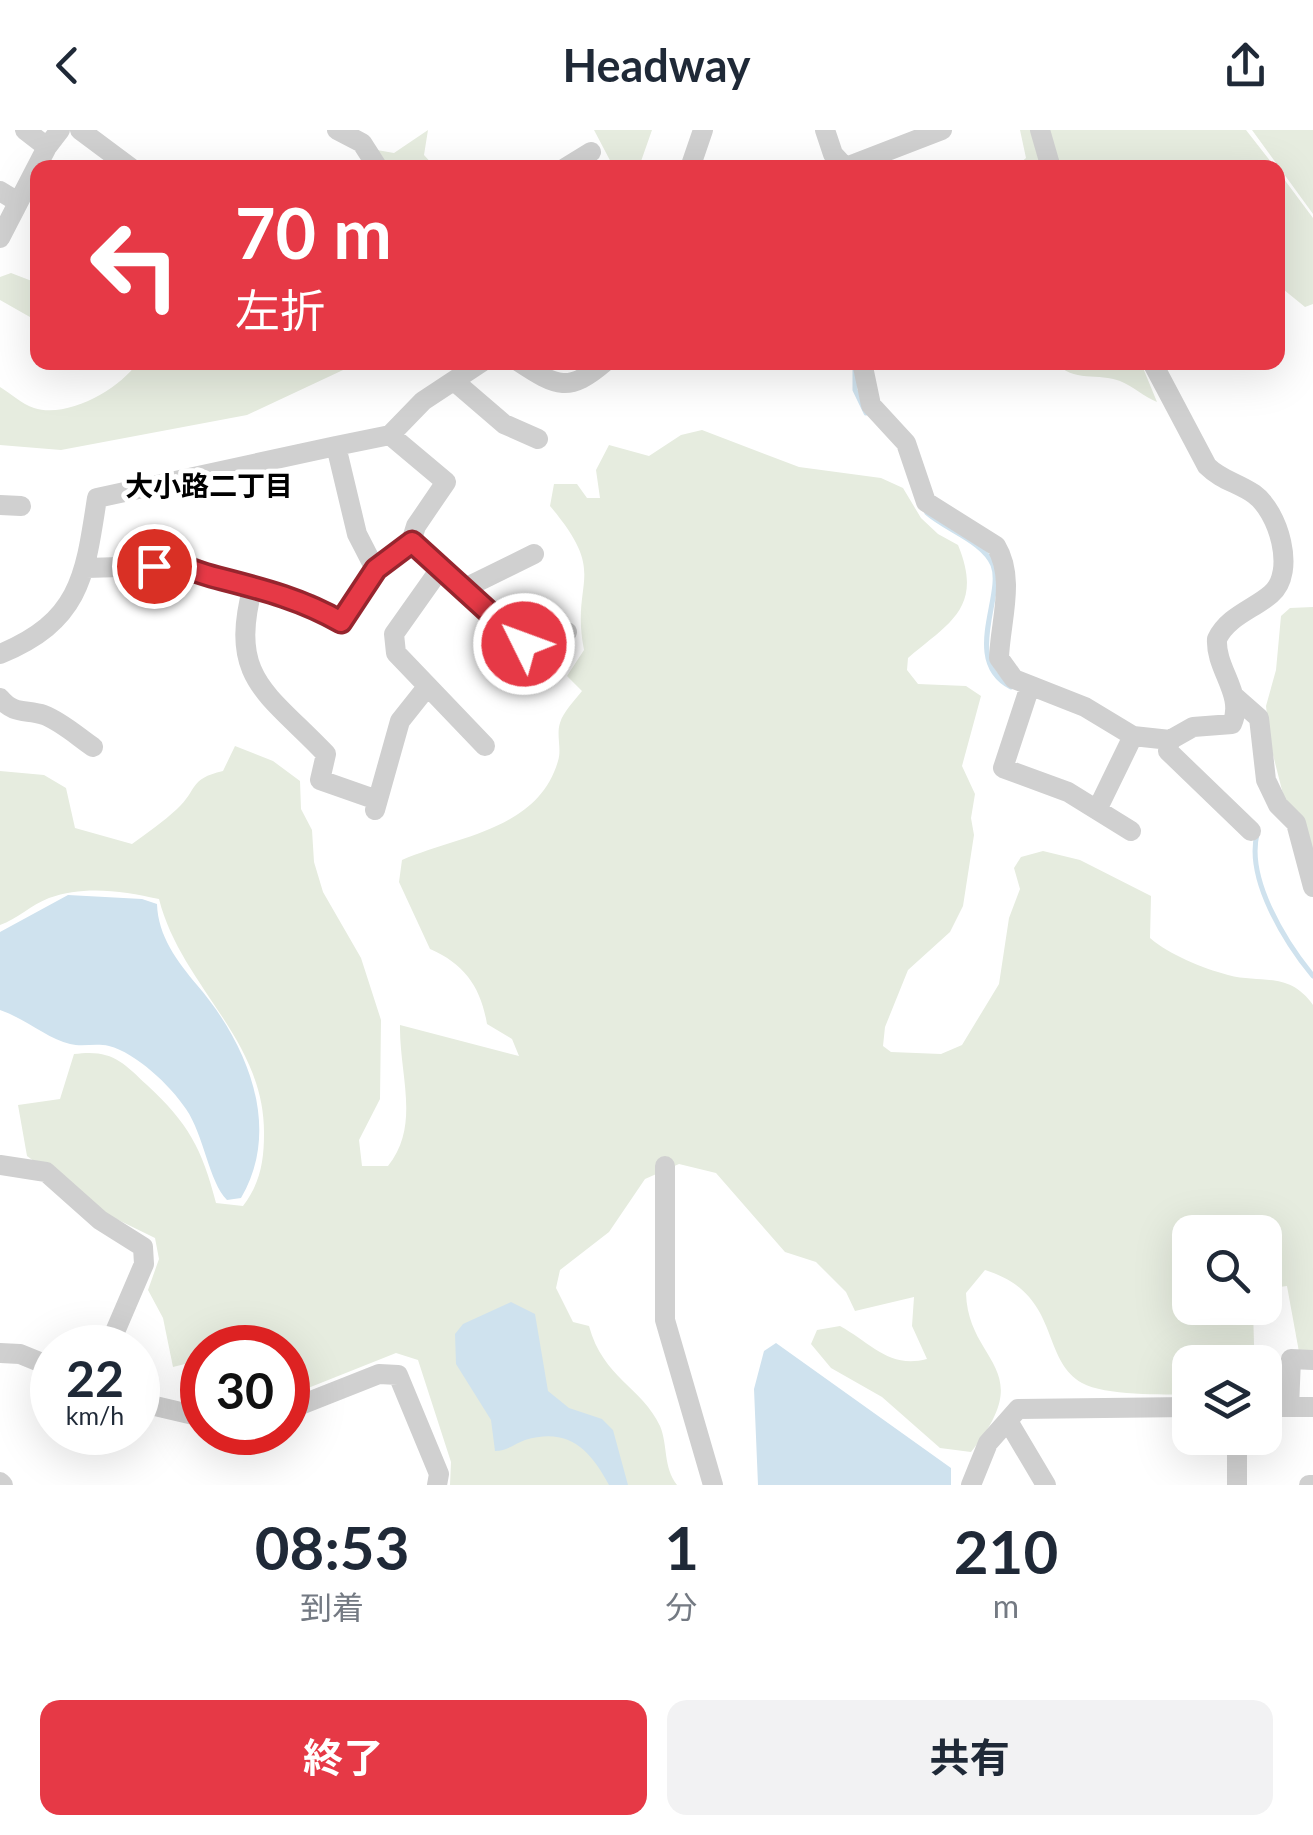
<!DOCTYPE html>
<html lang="ja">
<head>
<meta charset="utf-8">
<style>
  body { margin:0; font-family:Lato,"Noto Sans JP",sans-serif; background:#f2f2f3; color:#1f2937; height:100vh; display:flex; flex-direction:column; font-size:38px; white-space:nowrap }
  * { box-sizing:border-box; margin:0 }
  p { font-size:32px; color:#747a83 }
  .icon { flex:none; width:55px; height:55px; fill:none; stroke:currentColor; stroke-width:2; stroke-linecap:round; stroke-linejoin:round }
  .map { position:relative; height:1355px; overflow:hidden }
  .drawer { display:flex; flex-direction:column; background:#fff; flex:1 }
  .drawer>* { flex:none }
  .hud { position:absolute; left:30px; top:30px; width:1255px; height:210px; border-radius:20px; box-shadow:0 10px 40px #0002; background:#e63946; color:#fff; overflow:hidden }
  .controls { position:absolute; left:1172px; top:1085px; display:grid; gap:20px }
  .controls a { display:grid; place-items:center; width:110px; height:110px; border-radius:20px; background:#fff; box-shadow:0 10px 40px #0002; font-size:50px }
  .speed { position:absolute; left:30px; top:1195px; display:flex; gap:20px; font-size:50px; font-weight:700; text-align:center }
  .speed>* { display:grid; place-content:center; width:130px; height:130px; border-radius:50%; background:#fff; box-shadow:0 10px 40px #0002; line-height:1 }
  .speed small { font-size:25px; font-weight:400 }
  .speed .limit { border:15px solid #d22; background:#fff; color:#111 }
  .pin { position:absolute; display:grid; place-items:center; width:85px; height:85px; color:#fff; margin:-42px; border:5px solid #fff; border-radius:50%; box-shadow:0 2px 10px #0007 }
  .me { position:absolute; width:110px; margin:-55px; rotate:312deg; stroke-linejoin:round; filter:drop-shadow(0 0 8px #0008) }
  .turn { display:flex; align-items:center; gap:35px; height:210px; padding:0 40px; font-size:45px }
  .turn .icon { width:130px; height:130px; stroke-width:2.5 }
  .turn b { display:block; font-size:70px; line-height:85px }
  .eta { display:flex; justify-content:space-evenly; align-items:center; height:170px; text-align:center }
  .eta b { font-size:60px; font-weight:700; line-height:70px }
  .button { display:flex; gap:20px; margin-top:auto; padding:20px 40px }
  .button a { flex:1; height:115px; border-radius:20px; background:#e63946; color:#fff; font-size:40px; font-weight:700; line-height:115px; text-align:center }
  .button a+a { background:#f2f2f3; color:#1f2937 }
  header { display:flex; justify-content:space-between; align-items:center; height:130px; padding:0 40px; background:#fff; font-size:45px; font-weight:700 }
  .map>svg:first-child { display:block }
</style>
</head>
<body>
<header><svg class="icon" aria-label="back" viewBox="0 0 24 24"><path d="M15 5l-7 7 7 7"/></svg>Headway<svg class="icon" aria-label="share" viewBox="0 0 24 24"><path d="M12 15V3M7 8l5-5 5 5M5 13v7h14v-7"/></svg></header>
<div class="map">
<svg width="1313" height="1355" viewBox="0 0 1313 1355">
  <rect width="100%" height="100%" fill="#fff"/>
  <path fill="#e6ecdf" d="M 428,0 L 424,25 L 435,37 L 367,37 L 377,20 L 394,23 Z
    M 594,0 L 652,0 L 639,37 L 614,38 Z
    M 1020,0 L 1246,0 L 1275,37 L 1014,38 L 1026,28 Z
    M 1252,0 L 1313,0 L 1313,84 Z
    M 1278,41 L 1313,88 L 1313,174 L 1305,177 L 1278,155 Z
    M 11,143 L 37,153 L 37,191 L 0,170 L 0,147 Z
    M 137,233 L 137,232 L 358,233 L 247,285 L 61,320 L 0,315 L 0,257 C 10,263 22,274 34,278 C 67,289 120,259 137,233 Z
    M 1057,233 L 1141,233 L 1157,272 C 1144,267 1133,256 1120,251 C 1100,243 1071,252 1057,233 Z
    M 702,300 L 799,337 L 881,348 L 903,358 L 921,388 L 938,404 L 958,415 C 984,478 949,493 908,528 L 907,540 L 918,554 L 966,556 L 981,566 L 962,636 L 975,664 L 971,688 L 974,705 L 963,776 L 950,802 L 908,840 L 885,897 L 883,916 L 891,922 L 941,924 L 962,915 L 999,854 L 1009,788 L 1020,759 L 1014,738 L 1021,727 L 1043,721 L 1080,730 L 1151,766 L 1150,808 C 1170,825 1202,838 1228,845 C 1262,854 1289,841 1313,875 L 1313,1224 L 1299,1222 L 1287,1156 L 1265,1159 L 1265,1102 L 1190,1102 L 1190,1178 L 1253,1178 L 1254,1215 L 1245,1222 L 1243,1232 L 1190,1232 L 1190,1265 C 1163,1264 1105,1266 1082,1253 C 1039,1228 1062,1164 985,1140 L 966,1163 C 968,1234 1040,1237 971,1322 L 940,1318 L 882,1267 L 831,1238 L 811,1214 L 817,1200 L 840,1196 C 871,1213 889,1239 927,1229 L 912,1196 L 914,1167 L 855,1181 L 846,1162 L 816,1132 L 785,1122 L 716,1043 L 679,1034 L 645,1049 L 609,1102 L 560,1140 L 556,1158 L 573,1192 L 589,1196 C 603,1248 642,1257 660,1296 C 668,1315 663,1337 677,1355 L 450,1355 L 451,1332 L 418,1230 L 396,1223 L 288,1266 L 288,1218 L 202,1218 L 202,1248 L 185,1234 L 173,1237 L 163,1188 L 148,1160 L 159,1129 L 155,1108 L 104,1083 L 27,1026 L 18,975 L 60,969 L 74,924 C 111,919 122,931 147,955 C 188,993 202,1018 216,1073 L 243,1076 C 260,1054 264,1031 264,1004 C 265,909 181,856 159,769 C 123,761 85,755 49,768 C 31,775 17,789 0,795 L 0,641 L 44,645 L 66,658 L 75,698 L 132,714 C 147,703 163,692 177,679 C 198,660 188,649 223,641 L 235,616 L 273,631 L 300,651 L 301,679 L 312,700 L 314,732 L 323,762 L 361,828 L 381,890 L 380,969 L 359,1010 L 362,1036 L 388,1036 C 421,995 399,944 400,895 L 519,926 L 512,909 L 487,894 C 481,858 465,834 430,819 L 399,752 L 402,730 C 458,706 538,700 558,631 C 562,619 556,605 560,593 C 563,582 575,570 582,561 L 567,546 L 584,520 C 570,448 610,447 550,376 L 554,354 L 577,354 L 587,368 L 600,368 L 596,340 L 609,315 L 649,326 L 681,305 Z
    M 1313,477 L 1313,731 L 1285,672 L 1270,613 L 1266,576 L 1276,540 L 1281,486 L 1290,478 Z"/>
  <path fill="#cfe2ee" d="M 68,765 L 142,769 L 157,774 C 158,806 177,831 197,855 C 246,912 283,997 241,1068 L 227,1070 C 209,1052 204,1005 186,979 C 170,955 136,923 109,916 C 96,913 82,917 70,914 C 48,909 24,888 0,880 L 0,802 Z
    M 511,1172 L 535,1184 L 548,1261 L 569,1278 L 602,1289 L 613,1300 L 628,1355 L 609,1355 C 590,1319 568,1297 525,1310 C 514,1314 507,1321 495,1321 L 491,1290 L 456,1234 L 455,1204 L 463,1194 Z
    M 776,1213 L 951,1338 L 951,1355 L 758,1355 L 754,1259 L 764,1221 Z"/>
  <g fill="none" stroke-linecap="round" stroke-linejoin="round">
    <path stroke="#cfe2ee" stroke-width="5" d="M 855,237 L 855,260 L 866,283
      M 927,383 C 946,400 983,411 993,435 C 1005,465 961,531 1011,557
      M 1257,704 C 1246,749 1285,812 1313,846"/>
    <path stroke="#d0d0d0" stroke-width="20" d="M 25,0 L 47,17
      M 80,0 L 131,38
      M 337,0 L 362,13 L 378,38
      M 825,0 L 833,24 L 846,38
      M 1040,0 L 1051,38
      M 846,37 L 942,0
      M 565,38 L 591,22
      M 690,38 L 703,0
      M 0,61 L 18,72
      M 0,108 L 47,17 L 60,0
      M 519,232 C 557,257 569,263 605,232
      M 862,232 L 871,275 L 906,313 L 926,372 L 996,416 C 1016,449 1000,492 999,528 L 1014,549 L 1085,577 L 1133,606 L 1170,610 L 1193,597 L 1232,594 C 1245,565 1215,539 1217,509 C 1228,486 1254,479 1271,464 C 1297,442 1278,381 1254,364 C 1238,353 1221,350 1207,336 L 1152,232
      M 454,251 L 504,294 L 538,309
      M 336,316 L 390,305 L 423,271 L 482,232
      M 0,375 L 21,376
      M 411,412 L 524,514 L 567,502
      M 86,438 L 189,435 L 218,449 L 311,474 L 341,492 L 375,439 L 411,412 L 416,396 L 446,352 L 390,305
      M 440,439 L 394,504 L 396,523 L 485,616
      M 253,456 C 228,549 267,562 326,624 L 320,650 L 377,670
      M 463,459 L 534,424
      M 0,524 C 80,491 85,447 97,368 L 336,316 L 357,404 L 375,439
      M 1030,556 L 1003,638 L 1068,662 L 1131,701
      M 1234,566 L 1259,588 L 1266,650 L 1278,675 L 1296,693 L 1313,757
      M 0,568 C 14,585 26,579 44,585 C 62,592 77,606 93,617
      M 1170,610 L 1168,621 L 1251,701
      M 375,680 L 400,591 L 427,557
      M 1097,680 L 1133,606
      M 0,1035 L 46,1042 L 100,1090 L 143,1117 L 144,1134 L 108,1218
      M 665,1036 L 665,1190 L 713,1355
      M 0,1223 L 20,1224 L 52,1237
      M 138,1272 L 202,1287
      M 1265,1277 L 1313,1277
      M 1289,1277 L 1291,1229 L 1313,1230
      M 288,1280 L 379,1244 L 398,1245 L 439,1344 L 437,1355
      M 1008,1291 L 1046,1355
      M 1237,1308 L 1237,1355
      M 0,1352 L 3,1355
      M 971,1355 L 988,1313 L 1018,1279 L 1190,1277
      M 1309,1355 L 1313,1355"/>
  </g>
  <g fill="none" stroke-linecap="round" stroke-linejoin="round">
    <defs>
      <path id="route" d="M 154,436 C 189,435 192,442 222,449 C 265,460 303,470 341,492 L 376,439 L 412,412 L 524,514"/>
    </defs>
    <use href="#route" stroke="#96252e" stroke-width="25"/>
    <use href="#route" stroke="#e63946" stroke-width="18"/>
  </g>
  <g text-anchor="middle" stroke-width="10" stroke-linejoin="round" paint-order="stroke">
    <g font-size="28" font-weight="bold" fill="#000" stroke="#fff">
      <text x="209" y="366">大小路二丁目</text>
    </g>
  </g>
</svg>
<div class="controls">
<a><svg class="icon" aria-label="search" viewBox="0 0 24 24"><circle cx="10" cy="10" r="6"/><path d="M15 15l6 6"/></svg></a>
<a><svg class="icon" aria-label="layers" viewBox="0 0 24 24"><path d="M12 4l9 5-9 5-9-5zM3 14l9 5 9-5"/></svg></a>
</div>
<div class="speed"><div>22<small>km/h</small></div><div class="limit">30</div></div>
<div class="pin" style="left:154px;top:436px;background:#d93025"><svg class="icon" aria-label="arrive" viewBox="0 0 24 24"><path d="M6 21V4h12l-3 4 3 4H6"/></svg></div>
<svg class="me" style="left:524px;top:514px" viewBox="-20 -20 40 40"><circle r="17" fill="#e63946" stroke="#fff" stroke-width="3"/><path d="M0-11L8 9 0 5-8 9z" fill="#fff"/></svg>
<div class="hud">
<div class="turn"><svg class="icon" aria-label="left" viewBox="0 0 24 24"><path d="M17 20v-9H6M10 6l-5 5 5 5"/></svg><div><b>70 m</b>左折</div></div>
</div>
</div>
<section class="drawer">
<div class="eta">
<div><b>08:53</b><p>到着</p></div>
<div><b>1</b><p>分</p></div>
<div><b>210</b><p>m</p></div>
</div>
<div class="button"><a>終了</a><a>共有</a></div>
</section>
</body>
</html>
